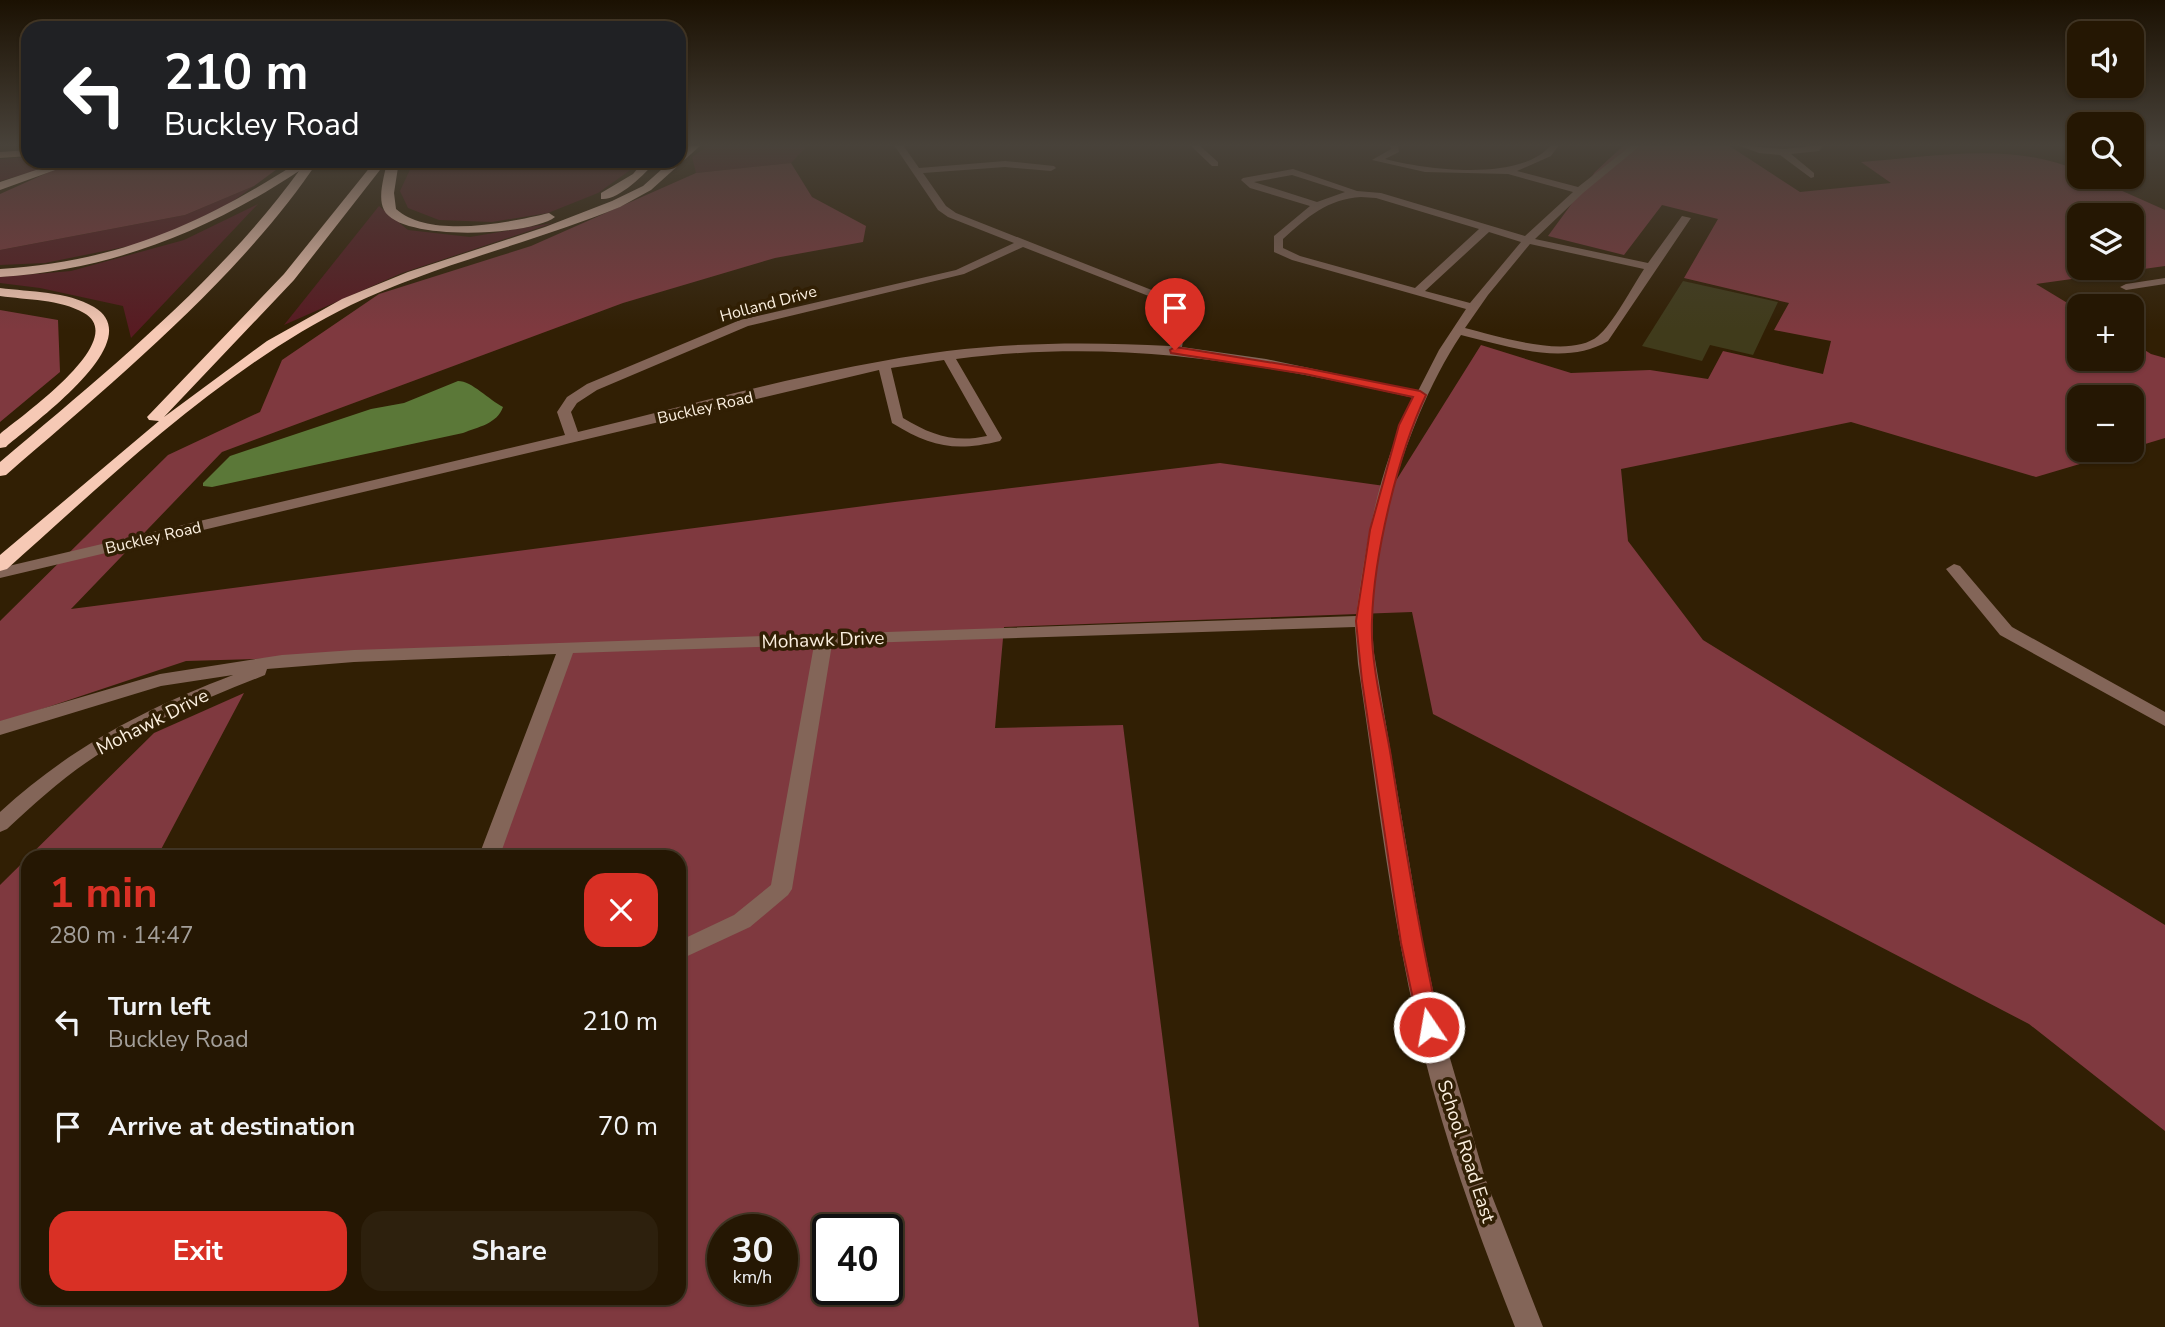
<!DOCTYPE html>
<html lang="en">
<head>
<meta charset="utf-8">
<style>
  body { margin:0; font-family:"Nunito Sans",sans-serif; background:#2d200d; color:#f1f3f6; height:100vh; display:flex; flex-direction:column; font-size:26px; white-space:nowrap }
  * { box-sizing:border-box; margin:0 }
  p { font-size:23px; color:#a39f9a }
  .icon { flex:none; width:38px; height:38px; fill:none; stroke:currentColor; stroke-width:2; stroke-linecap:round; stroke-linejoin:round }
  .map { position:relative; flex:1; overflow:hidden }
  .panel { position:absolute; left:21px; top:850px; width:665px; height:455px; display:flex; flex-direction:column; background:#251703; border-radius:21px; box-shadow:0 2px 5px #0004,0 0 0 2px #423625 }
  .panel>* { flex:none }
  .banner { position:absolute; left:21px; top:21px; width:665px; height:147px; border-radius:21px; box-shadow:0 2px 5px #0004,0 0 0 2px #423625; background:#202124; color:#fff; overflow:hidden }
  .tools { position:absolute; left:2067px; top:21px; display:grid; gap:14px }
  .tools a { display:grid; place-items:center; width:77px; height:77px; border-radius:14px; background:#251703; box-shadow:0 2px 5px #0004,0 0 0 2px #423625; font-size:35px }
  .speed { position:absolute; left:707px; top:1214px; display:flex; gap:14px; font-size:35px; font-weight:700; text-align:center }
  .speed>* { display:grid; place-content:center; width:91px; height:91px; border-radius:50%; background:#251703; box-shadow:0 2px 5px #0004,0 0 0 2px #423625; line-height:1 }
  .speed small { font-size:18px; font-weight:400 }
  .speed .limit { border:4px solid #111; border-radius:10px; background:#fff; color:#111 }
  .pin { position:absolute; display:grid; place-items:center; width:60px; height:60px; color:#fff; margin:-72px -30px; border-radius:50% 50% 50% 0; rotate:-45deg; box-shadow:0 0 7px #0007 }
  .pin .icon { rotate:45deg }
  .me { position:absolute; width:77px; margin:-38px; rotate:348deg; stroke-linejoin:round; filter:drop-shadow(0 0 5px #0008) }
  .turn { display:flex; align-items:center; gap:24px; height:147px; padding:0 28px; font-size:32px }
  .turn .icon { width:91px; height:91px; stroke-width:2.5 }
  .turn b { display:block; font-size:49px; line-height:60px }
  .round { display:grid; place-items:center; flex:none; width:74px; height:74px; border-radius:21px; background:#2d200d }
  .head { display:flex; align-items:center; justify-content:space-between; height:119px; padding:0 28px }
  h1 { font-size:42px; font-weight:700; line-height:52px; color:#d93025 }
  .button { display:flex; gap:14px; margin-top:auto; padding:14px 28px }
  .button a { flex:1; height:80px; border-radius:21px; background:#d93025; color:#fff; font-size:28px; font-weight:700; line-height:80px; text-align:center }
  .button a+a { background:#2d200d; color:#f1f3f6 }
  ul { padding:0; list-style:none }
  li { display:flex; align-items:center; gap:21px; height:105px; padding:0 28px }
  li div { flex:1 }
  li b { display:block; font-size:26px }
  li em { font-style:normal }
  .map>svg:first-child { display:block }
</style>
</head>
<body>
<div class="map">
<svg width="2165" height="1327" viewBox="0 0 2165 1327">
  <rect width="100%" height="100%" fill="#311f04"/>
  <path fill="#581b22" d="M 709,145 L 808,145 L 791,163 L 696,173 L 692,157 Z
    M 28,157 L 28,161 L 72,161 L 0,181 L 0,159 Z
    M 414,161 L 643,161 L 598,193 L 548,213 L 492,222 L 439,220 L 408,208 L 400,191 Z
    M 254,186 L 229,204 L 149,242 L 45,263 L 0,265 L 0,250 L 185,215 Z
    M 258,204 L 131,338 L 123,306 L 40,288 L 0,283 L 0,277 L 71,271 L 184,240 Z
    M 379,206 L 408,230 L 470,237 L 553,223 L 402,273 L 284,325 Z"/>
  <path fill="#7f393f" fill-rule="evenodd" d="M 1624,145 L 1728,145 L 1800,192 L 1891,183 L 1861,162 C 1933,157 2012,141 2079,171 L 2079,177 L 2091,177 L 2165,210 L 2165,266 L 2036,284 L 2079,310 L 2079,359 L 2132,359 L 2132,342 L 2151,354 L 2165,358 L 2165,438 L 2132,448 L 2132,397 L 2079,397 L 2079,450 L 2127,450 L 2036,477 L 1851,422 L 1621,469 L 1628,541 L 1703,640 L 2165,925 L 2165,1131 L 2029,1024 L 1433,714 L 1412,612 L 1004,627 L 995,728 L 1123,725 L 1199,1327 L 0,1327 L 0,885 L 154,733 L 244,693 L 157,857 L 28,858 L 28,1298 L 679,1298 L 679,858 L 489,857 L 572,650 L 186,661 L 0,723 L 0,621 L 168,455 L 260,412 L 282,360 L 379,294 L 531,246 L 696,173 L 791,163 L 812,197 L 866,226 L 863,242 L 775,258 L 623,303 L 222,452 L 71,609 L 895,502 L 1220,463 L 1392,487 L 1481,345 L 1571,373 L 1650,370 L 1708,379 L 1723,351 L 1823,374 L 1831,341 L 1774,330 L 1789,303 L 1684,278 L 1718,219 L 1662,205 L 1624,255 L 1548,236 L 1595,172 ZM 2079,215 L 2132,215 L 2132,268 L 2079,268 ZM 723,1230 L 782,1230 L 782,1290 L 723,1290 ZM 828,1230 L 887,1230 L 887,1290 L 828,1290 Z
    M 105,161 L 288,161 L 254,186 L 185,215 L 0,250 L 0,194 L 58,168 Z
    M 0,310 L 58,320 L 60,372 L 0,422 Z"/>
  <path fill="#5b7838" d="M 458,381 C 472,381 489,400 503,407 C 497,424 478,427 463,433 L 212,487 L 203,486 L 203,483 L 230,456 L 371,409 L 404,403 Z"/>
  <path fill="#403b1b" d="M 1683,281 L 1778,302 L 1753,355 L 1710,345 L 1702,361 L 1642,346 Z"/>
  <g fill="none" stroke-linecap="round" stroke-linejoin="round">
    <path fill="#836558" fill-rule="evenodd" d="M 894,145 L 903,145 L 919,168 L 1005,161 L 1054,166 L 1056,168 L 1051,171 L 1005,167 L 923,173 L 946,206 L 956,213 L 1172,298 L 1187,317 L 1182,347 L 1266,359 L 1418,391 L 1439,350 L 1466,309 L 1292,260 L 1274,252 L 1274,236 L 1310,206 L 1250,188 L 1241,180 L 1243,178 L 1293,169 L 1357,191 L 1381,193 L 1525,236 L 1573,192 L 1508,174 L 1425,172 L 1372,160 L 1391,149 L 1390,145 L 1398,145 L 1399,152 L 1385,159 C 1427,170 1521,182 1551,145 L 1559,145 L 1551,156 L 1517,171 L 1578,187 L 1632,145 L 1641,145 L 1583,193 L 1535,239 L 1648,263 L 1682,216 L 1691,218 L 1608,341 C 1564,367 1508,346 1461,335 C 1407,416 1364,555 1374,653 L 1422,938 L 1440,1024 L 1485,1178 L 1543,1327 L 1515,1327 C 1476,1228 1440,1129 1417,1025 C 1390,907 1376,784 1358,664 L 1355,627 L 832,644 L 792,889 L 788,895 L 750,927 L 679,960 L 679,941 L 734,915 L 771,885 L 814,645 L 573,653 L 499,858 L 478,858 L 556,654 L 354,662 L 267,669 L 265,675 C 205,699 144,723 90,760 C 60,780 33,805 7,829 L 0,832 L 0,812 C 71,747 144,709 233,675 L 161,686 L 0,735 L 0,721 L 160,674 L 282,655 L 354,650 L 1356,616 C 1366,541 1379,465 1414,398 C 1254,362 1120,338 956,359 L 1002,438 L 1000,441 C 955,452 931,447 892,423 L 879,370 L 0,578 L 0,568 L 565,435 L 557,412 L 567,397 L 587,384 L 740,320 L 956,270 L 1014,243 L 948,217 L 938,210 ZM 1292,175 L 1345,192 L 1317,202 L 1254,182 ZM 1361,197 L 1376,198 L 1479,229 L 1415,288 L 1300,256 L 1283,248 L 1283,239 C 1307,217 1328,199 1361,197 ZM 1489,232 L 1521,242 L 1470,303 L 1425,291 ZM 1530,244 L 1644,269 C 1633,286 1612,325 1598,336 C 1569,360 1498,336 1465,328 L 1488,295 ZM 1023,247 L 1164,302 L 1175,317 L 1170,346 C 1096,342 1020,342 947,351 C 823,367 699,403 578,432 L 571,412 L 577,403 L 597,390 L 748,326 L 964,274 ZM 944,360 L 987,436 C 954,443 931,435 903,418 L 891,368 Z
      M 1190,145 L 1199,145 L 1218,162 L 1218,166 L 1212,166 Z
      M 1737,145 L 1784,149 L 1823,145 L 1819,151 L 1791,154 L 1814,173 L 1814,177 L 1811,178 L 1780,155 L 1759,153 Z
      M 2165,278 L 2165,284 L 2126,290 L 2120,287 L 2126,284 Z
      M 1954,564 L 1960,566 L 2012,627 L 2165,712 L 2165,726 L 2000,635 L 1946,569 Z"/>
    <path fill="#e4a68b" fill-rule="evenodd" d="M 28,150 L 28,156 L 0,158 L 0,152 Z"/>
    <path fill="#f6c9b5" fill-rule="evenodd" d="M 690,145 L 701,145 L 651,190 L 620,207 C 532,243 437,264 351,305 C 226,366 110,477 7,569 L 0,571 L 0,555 L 159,421 L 149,420 L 147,417 L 284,274 L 375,161 L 387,161 L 294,280 L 164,417 L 267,341 L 342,299 L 408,272 L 545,227 L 612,201 L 643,186 L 671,161 L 679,161 L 679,154 Z
      M 63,161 L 80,161 L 0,190 L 0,182 Z
      M 300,161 L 318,161 C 240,278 112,383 6,475 L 0,476 L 0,462 C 104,374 218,282 299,171 C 207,232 110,270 0,277 L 0,269 C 117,262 202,224 300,161 Z
      M 387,161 L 399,161 L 394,193 L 396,209 C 430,239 508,223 549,213 L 555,217 C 531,236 400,242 384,210 C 377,196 385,175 387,161 Z
      M 644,161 L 656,161 C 645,174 618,201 601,199 L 601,193 L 633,174 Z
      M 0,288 C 30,292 67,291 94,307 C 151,341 30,425 6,447 L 0,448 L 0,434 C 20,417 131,340 84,313 C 60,299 27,300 0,296 Z"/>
  </g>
  <linearGradient id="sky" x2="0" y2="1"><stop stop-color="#1b1102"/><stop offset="0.44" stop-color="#48423a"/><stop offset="1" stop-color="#48423a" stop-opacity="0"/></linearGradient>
  <rect width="2165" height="330" fill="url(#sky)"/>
  <path fill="#d93025" stroke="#8d1f18" stroke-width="2" d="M 1175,347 L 1305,368 L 1420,391 L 1426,395 C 1398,454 1374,554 1372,620 C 1370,663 1384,714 1391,757 C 1405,847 1420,938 1440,1027 L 1437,1034 L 1429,1037 L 1422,1034 L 1419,1027 L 1401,943 L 1362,681 L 1356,621 L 1370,530 L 1399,425 L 1413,397 L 1305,374 L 1171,353 L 1170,350 Z"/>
  <g text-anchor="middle" stroke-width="7" stroke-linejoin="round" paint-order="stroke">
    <g font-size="16" fill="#fbefdf" stroke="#311f04">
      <text transform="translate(768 303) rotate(-15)" y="6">Holland Drive</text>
      <text transform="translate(705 407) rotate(-13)" y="6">Buckley Road</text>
      <text transform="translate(153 537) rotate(-13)" y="6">Buckley Road</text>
    </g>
    <g font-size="19" fill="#fbefdf" stroke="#311f04">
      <text transform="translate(823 639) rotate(-2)" y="7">Mohawk Drive</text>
      <text transform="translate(152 721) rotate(-27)" y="7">Mohawk Drive</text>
      <text transform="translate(1467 1151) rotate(72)" y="7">School Road East</text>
    </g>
  </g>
</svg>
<div class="tools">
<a><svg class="icon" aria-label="sound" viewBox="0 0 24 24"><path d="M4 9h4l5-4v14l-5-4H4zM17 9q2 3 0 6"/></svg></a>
<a><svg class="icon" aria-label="search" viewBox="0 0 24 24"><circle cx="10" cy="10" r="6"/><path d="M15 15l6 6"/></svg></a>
<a><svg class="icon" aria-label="layers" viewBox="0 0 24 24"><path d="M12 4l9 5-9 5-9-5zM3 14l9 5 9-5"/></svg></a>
<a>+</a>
<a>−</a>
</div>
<div class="speed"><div>30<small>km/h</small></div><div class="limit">40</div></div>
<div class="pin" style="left:1175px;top:350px;background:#d93025"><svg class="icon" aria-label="arrive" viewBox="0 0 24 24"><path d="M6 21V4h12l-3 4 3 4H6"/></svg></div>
<svg class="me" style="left:1429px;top:1027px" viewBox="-20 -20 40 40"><circle r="17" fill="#d93025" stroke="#fff" stroke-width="3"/><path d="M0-11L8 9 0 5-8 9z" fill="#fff"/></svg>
<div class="banner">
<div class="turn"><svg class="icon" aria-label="left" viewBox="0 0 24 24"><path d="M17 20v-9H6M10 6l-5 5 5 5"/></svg><div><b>210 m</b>Buckley Road</div></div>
</div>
<section class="panel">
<div class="head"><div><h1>1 min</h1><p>280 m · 14:47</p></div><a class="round" style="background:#d93025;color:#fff"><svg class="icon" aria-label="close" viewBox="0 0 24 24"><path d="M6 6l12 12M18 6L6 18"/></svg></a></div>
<ul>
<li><svg class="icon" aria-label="left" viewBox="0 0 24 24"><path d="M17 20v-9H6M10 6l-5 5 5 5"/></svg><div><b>Turn left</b><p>Buckley Road</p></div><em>210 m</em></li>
<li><svg class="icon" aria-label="arrive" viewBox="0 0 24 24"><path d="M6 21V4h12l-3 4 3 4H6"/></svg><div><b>Arrive at destination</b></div><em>70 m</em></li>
</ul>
<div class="button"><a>Exit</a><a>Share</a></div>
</section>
</div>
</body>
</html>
